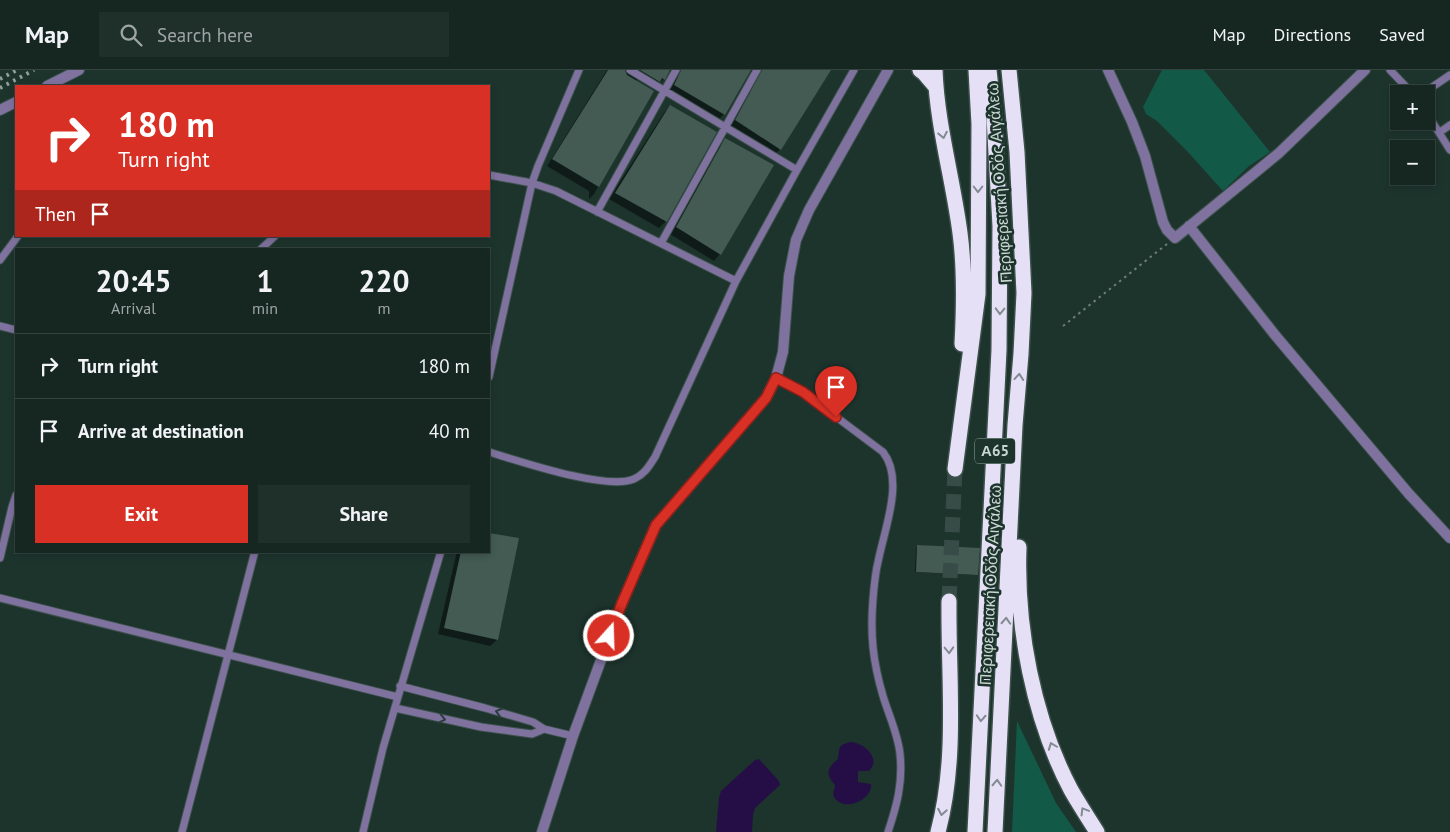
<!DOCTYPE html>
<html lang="en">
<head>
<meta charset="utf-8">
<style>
  body { margin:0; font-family:"PT Sans",sans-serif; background:#1f2f2a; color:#f1f3f6; height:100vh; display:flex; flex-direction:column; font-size:19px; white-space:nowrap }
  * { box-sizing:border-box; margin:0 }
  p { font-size:16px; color:#9ea5a5 }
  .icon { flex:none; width:28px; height:28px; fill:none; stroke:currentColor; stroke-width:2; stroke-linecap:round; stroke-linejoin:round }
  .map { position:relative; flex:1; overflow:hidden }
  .panel { position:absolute; left:15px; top:178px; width:475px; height:305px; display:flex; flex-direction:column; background:#162722; border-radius:0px; box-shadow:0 2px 8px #0003,0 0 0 1px #354440 }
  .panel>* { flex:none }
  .top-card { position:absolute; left:15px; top:15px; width:475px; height:152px; border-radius:0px; box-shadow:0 2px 8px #0003,0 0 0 1px #354440; background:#d93025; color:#fff; overflow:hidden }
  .tools { position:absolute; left:1390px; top:15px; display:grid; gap:10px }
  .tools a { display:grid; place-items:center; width:45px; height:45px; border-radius:0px; background:#162722; box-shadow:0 2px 8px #0003,0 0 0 1px #354440; font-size:25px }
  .pin { position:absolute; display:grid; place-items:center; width:42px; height:42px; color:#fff; margin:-51px -21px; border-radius:50% 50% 50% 0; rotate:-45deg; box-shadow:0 0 5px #0007 }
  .pin .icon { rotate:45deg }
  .me { position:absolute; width:55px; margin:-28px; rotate:20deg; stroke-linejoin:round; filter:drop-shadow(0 0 4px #0008) }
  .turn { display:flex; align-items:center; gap:18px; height:105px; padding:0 20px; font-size:22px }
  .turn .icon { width:65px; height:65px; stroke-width:2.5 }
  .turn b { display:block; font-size:35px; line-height:42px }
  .then { display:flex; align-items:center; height:48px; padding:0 20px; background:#0003; gap:10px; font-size:19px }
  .eta { display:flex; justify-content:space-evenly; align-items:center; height:85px; text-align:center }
  .eta b { font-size:30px; font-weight:700; line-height:35px }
  .cta { display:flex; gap:10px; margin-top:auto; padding:10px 20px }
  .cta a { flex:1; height:58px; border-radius:0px; background:#d93025; color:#fff; font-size:20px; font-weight:700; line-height:58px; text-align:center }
  .cta a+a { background:#1f2f2a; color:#f1f3f6 }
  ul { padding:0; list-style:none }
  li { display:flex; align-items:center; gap:15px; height:65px; padding:0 20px; border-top:1px solid #354440 }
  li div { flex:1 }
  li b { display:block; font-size:19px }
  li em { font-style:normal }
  header { display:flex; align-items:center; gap:30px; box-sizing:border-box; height:70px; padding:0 25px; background:#162722; border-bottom:1px solid #354440 }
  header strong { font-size:24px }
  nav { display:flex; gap:28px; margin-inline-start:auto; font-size:18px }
  .search { width:350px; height:45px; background:#1f2f2a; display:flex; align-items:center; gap:12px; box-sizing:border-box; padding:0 18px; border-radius:0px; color:#9ea5a5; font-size:19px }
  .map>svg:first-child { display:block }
</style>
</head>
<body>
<header>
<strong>Map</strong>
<div class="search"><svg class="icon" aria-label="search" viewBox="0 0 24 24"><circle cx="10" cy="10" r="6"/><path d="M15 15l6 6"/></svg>Search here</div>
<nav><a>Map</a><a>Directions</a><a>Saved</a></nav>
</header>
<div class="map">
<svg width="1450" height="762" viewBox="0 0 1450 762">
  <rect width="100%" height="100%" fill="#1d342d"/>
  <path fill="#125a47" d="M 1162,0 L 1204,0 L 1270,82 L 1249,96 L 1223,121 L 1187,81 L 1157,51 L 1146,44 L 1143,37 Z
    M 1017,651 L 1056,733 L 1076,762 L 1012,762 Z"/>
  <path fill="#250e46" d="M 851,672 C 864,673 882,688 869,701 L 858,701 L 858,712 L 871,714 C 873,730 843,743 834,727 C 832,723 835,719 835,715 C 825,704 827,698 838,689 C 840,678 837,675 851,672 Z
    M 759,689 L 779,711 L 780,715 L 755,738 L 753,745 L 752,762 L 716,762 L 719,728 L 721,721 L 755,690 Z"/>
  <path fill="#0007" d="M 607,0 L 829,0 L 780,79 L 774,86 L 730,57 L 756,10 L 756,7 L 753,2 L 749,1 L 724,44 L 717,51 L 668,22 L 675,8 L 671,1 L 668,2 L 664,9 L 657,15 L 655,14 L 652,17 L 637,9 L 636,11 L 653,21 L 594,124 L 589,129 L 589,121 L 547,96 Z
    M 670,36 L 666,151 L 659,158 L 609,129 L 664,43 Z
    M 726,70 L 720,184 L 714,191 L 670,164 L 719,76 Z
    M 489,464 L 517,469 L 497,570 L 490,576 L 438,564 L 457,481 L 489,481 Z
    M 917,477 L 977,504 L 976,505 L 915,502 L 916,478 Z"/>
  <path fill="#435b53" d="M 608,0 L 625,0 L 627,5 L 654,21 L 599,117 L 552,89 Z
    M 640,0 L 670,0 L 665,10 L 662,8 L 660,12 Z
    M 681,0 L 751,0 L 725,45 L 674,15 Z
    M 762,0 L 831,0 L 781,80 L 735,50 Z
    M 670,35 L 717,62 L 667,152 L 615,123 Z
    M 725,68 L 774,95 L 721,185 L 676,157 Z
    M 489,463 L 519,468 L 498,570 L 444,558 L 461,481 L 489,481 Z
    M 917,475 L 980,478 L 978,505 L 916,502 Z"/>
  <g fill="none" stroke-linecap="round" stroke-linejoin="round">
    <path stroke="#374c46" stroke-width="15" stroke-dasharray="15 8" stroke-linecap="butt" d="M 949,531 L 955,399"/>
    <defs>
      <path id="service" d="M 630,0 L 797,100
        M 1390,0 L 1413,24
        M 1422,24 L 1450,5
        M 1426,42 L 1450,80
        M 1440,62 L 1450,55
        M 489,105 L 532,113 L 556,121 L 736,211
        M 597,142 L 676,0
        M 661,173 L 757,0
        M 261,179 L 275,166
        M 0,190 L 18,166
        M 0,256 L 16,260
        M 489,307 L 532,113 L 538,96 L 579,0
        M 776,308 L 803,322 L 883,382 C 905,410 884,460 878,492 C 875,504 874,517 873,529 C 870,565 873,592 883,626 C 889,646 898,664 900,684 C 903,713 897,735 888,762
        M 489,382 C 519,391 607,421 634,409 C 645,404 649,396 655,387 L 736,211 L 797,100 L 854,0
        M 0,488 L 12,437 L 16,425
        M 0,528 L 398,627
        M 400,616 L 485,638 L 533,652 L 544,659 L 573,666
        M 395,638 L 481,657 L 532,664 L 544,659
        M 182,762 L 255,481
        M 363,762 L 383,678 L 441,481"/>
      <path id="minor" d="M 1108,0 L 1132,52 L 1145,86 L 1163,152 L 1167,160 L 1175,168 L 1279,83 L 1365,0
        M 47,16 L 79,0
        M 0,40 L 16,32
        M 1189,156 L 1275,265 L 1409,424 L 1450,468
        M 542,762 L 573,666 L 622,533 L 656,455 L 766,328 L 776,308 L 783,282 L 789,206 L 796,170 L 809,140 L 888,0"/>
      <path id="motorway" d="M 920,0 L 924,3 L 936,17
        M 935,0 C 937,55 953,109 960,163 C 965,200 964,237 962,274
        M 955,399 L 978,224 L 979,54 L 976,0
        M 1019,477 C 1016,557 1033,648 1071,720 C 1079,734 1088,748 1097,762
        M 938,762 C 958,687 948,608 949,531
        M 975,762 L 999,280 L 1000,156 L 994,47 L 989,0
        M 995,762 L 1015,355 L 1021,284 L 1024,223 L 1017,82 L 1009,0"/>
    </defs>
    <use href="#service" stroke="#3c514b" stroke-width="9"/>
    <use href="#minor" stroke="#3c514b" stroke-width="12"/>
    <use href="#motorway" stroke="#3c514b" stroke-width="18"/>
    <path stroke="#6d7f79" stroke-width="2" stroke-dasharray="2.5 4" stroke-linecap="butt" d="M 1063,256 L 1167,174"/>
    <use href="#service" stroke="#7f729f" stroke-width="7"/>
    <use href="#minor" stroke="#7f729f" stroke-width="10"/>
    <use href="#motorway" stroke="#e6e0f7" stroke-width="15"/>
    <path stroke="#8fa09a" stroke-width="4" stroke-dasharray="2.5 5" stroke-linecap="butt" d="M 0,9 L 17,0
      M 0,18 L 34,0"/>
  </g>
  <defs><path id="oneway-chevron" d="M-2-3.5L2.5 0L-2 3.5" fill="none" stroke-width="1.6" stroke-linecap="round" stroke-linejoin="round" transform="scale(1.25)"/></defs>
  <g stroke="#828a92">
    <use href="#oneway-chevron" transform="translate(943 65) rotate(79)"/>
    <use href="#oneway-chevron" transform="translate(978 119) rotate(90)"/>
    <use href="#oneway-chevron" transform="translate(1000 241) rotate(91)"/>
    <use href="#oneway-chevron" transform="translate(1019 307) rotate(-85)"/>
    <use href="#oneway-chevron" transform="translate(1006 551) rotate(-87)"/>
    <use href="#oneway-chevron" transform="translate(949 580) rotate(88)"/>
    <use href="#oneway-chevron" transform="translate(981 648) rotate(93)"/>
    <use href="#oneway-chevron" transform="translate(1052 676) rotate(-111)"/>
    <use href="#oneway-chevron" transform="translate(997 713) rotate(-87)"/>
    <use href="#oneway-chevron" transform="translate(1084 741) rotate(-121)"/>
    <use href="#oneway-chevron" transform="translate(942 742) rotate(100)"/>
  </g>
  <g stroke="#2c3d3e">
    <use href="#oneway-chevron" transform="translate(499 642) rotate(-164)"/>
    <use href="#oneway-chevron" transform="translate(442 649) rotate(13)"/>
  </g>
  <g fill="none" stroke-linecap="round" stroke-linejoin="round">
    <defs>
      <path id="route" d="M 609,566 L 622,533 L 656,455 L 766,328 L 776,308 L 803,322 L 836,347"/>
    </defs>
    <use href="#route" stroke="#8d1f18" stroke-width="12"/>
    <use href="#route" stroke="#d93025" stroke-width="9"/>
  </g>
  <g text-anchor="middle" stroke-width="5" stroke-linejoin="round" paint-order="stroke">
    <rect fill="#1d342d" stroke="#95a5a0" stroke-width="1" x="975" y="368.5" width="40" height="25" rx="4"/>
    <g font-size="15" font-weight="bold" fill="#c9d6d1">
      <text x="995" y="386">Α65</text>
    </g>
    <g font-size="16" fill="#c9d6d1" stroke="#1d342d">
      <text transform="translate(999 113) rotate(-94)" y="6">Περιφερειακή Οδός Αιγάλεω</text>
      <text transform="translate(990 515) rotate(-87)" y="6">Περιφερειακή Οδός Αιγάλεω</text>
    </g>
  </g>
</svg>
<div class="tools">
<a>+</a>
<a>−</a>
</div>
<div class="pin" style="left:836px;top:347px;background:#d93025"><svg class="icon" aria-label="arrive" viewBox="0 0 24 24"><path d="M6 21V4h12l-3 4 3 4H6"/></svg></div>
<svg class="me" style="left:609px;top:566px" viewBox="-20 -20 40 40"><circle r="17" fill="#d93025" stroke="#fff" stroke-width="3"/><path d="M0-11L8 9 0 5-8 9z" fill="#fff"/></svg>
<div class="top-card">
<div class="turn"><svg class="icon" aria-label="right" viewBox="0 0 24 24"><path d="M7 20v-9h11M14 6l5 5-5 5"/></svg><div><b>180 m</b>Turn right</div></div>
<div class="then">Then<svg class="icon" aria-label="arrive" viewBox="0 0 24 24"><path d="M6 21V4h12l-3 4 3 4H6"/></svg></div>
</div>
<section class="panel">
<div class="eta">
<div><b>20:45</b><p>Arrival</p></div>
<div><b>1</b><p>min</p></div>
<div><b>220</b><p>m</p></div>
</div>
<ul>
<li><svg class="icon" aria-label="right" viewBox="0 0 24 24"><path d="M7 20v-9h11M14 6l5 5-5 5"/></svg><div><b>Turn right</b></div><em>180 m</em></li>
<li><svg class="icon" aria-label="arrive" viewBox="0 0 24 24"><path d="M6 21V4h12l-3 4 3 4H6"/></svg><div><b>Arrive at destination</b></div><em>40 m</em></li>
</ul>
<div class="cta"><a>Exit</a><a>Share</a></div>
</section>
</div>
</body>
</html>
